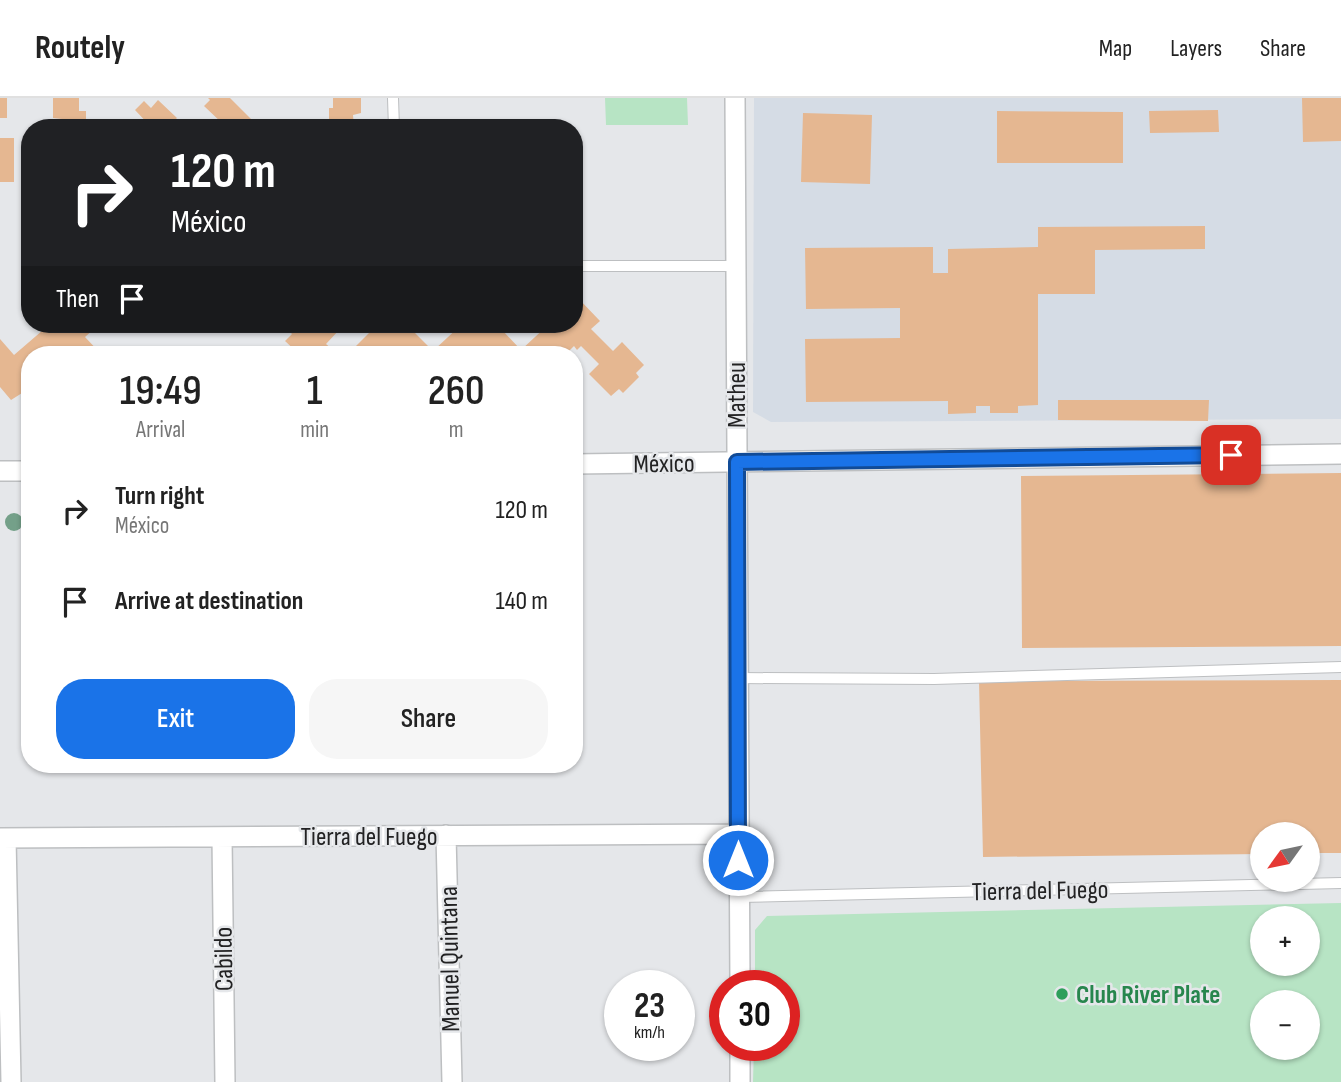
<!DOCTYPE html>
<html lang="en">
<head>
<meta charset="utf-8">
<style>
  body { margin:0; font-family:"Sofia Sans Condensed",sans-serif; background:#f6f6f6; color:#222; height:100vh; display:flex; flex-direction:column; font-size:26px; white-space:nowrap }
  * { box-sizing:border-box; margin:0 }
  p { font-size:23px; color:#767676 }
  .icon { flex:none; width:38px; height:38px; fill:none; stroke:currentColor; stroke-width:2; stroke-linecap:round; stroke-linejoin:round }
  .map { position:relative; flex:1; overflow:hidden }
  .panel { position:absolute; left:21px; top:248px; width:562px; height:427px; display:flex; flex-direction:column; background:#fff; border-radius:28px; box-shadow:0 2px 5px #0004 }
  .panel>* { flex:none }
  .top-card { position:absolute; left:21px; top:21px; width:562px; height:214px; border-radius:28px; box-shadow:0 2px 5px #0004; background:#202124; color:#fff; overflow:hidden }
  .needle { width:46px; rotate:237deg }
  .controls { position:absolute; left:1250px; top:724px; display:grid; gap:14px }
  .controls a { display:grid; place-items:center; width:70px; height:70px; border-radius:50%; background:#fff; box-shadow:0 2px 5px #0004; font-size:35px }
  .speed { position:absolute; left:604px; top:872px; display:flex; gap:14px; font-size:35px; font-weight:700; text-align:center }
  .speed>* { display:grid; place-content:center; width:91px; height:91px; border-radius:50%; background:#fff; box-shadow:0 2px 5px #0004; line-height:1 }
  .speed small { font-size:18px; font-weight:400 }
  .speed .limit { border:10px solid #d22; background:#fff; color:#111 }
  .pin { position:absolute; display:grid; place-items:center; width:60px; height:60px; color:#fff; margin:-30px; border-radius:14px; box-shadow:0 4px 10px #0006 }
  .me { position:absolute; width:77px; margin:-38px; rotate:0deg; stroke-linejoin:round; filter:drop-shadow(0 0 5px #0008) }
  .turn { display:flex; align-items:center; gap:24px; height:147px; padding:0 35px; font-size:32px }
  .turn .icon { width:91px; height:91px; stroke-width:2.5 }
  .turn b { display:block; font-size:49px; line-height:60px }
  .then { display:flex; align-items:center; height:66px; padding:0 35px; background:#0003; gap:14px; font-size:26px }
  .eta { display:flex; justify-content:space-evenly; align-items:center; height:119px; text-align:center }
  .eta b { font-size:42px; font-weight:600; line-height:49px }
  .button { display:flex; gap:14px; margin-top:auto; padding:14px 35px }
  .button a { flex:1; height:80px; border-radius:28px; background:#1a73e8; color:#fff; font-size:28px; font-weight:600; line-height:80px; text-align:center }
  .button a+a { background:#f6f6f6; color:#222 }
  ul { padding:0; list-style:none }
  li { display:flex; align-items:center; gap:21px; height:91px; padding:0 35px }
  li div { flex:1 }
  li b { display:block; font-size:26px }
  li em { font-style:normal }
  header { display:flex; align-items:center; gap:42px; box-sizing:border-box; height:98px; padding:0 35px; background:#fff; border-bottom:2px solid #e0e0e0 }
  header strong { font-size:33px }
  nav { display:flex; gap:38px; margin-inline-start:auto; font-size:24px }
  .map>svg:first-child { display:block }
</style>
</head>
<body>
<header>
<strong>Routely</strong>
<nav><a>Map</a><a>Layers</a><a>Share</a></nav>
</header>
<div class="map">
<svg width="1341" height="984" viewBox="0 0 1341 984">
  <rect width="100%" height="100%" fill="#e5e7ea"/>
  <path fill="#d5dce5" d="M 754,0 L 1341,0 L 1341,321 L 771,324 L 753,314 Z"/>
  <path fill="#b7e4c4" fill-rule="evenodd" d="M 605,0 L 687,0 L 688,27 L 606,27 Z
    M 1341,805 L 1341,984 L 753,984 L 754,947 L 784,947 L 784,887 L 755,887 L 755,832 L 767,818 ZM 1262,821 L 1307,821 L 1307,866 L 1262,866 ZM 1262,905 L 1307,905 L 1307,950 L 1262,950 Z"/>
  <path fill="#e5b791" d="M 0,0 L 7,0 L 7,20 L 0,20 Z
    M 53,0 L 79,0 L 79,13 L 86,13 L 86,30 L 62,30 L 62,21 L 53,20 Z
    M 208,0 L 230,0 L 260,30 L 237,30 L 228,21 L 223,26 L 204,8 L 210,2 Z
    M 333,0 L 361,0 L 361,15 L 353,17 L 354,30 L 329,30 L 329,10 L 333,10 Z
    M 1302,0 L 1341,0 L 1341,43 L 1303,44 Z
    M 158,2 L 177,20 L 170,27 L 173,30 L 152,30 L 135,12 L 144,3 L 151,10 Z
    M 1218,12 L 1219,34 L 1150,35 L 1149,13 Z
    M 997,13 L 1123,14 L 1123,65 L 997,65 Z
    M 803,15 L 872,17 L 870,86 L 801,84 Z
    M 0,40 L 14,40 L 14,84 L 0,84 Z
    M 1205,128 L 1205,151 L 1095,152 L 1095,196 L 1038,196 L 1038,307 L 1018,308 L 1018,315 L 990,315 L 990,308 L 976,308 L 976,315 L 948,316 L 948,303 L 806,304 L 805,241 L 900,240 L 900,210 L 806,211 L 805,150 L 933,149 L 933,175 L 948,175 L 948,151 L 1038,149 L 1038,129 Z
    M 577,199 L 600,223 L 591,231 L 613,253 L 622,244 L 644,267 L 636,275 L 639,279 L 623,295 L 619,291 L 611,298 L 589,276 L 599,266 L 581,248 L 577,252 L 574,248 L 566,256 L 563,254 L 560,257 L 502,257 L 494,249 L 490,252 L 487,249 L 478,257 L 476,254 L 473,257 L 413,257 L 406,250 L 402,255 L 399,252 L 394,257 L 347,257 L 378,226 L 424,226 L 415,235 L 433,253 L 462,226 L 510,226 L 503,233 L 521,252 L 549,226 L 574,226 L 574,202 Z
    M 50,226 L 89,226 L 94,231 L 85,239 L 102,257 L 30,257 L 30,290 L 11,302 L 0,289 L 0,241 L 14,257 Z
    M 294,226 L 334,226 L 340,231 L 326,246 L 339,257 L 300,257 L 285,243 L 292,236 L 288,232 Z
    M 1058,302 L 1209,302 L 1208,323 L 1058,322 Z
    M 1341,375 L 1341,548 L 1022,550 L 1021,378 Z
    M 1341,582 L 1341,755 L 1307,755 L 1307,737 L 1262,737 L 1262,756 L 983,759 L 979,583 Z"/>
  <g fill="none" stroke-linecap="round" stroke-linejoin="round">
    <defs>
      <path id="service" d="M 393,0 L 394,30
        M 574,168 L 736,168
        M 738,580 L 934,581 L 1341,569
        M 739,799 L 1341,785"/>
      <path id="minor" d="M 735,0 L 740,887
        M 574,366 L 1341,356
        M 0,373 L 30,373
        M 446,737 L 452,984
        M 222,739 L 225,984
        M 0,740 L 738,736
        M 6,740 L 11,984
        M 740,947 L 740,984"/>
    </defs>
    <use href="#service" stroke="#bdbfc1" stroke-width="12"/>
    <use href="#minor" stroke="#bdbfc1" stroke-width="22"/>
    <use href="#service" stroke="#fff" stroke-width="10"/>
    <use href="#minor" stroke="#fff" stroke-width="19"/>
  </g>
  <circle fill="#74a089" cx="14" cy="424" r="9"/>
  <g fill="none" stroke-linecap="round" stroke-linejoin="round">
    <defs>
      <path id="route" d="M 738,762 L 737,364 L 1231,357"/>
    </defs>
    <use href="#route" stroke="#114b97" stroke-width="18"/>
    <use href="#route" stroke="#1a73e8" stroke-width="12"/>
  </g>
  <circle fill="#2e9e5b" stroke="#e5e7ea" stroke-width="2.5" cx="1062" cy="896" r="7"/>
  <g text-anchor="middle" stroke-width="5" stroke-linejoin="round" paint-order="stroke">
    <g font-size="26" fill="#222223" stroke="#e5e7ea">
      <text transform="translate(736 297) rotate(-90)" y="9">Matheu</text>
      <text transform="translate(664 365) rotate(-1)" y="9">México</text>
      <text x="369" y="747">Tierra del Fuego</text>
      <text transform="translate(1040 792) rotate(-1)" y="9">Tierra del Fuego</text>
      <text transform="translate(223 861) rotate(-91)" y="9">Cabildo</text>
      <text transform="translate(449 861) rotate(-91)" y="9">Manuel Quintana</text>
    </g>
    <g font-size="26" font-weight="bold" fill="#27864d" stroke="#e5e7ea" text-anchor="start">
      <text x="1076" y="905">Club River Plate</text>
    </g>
  </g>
</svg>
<div class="controls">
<a><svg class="needle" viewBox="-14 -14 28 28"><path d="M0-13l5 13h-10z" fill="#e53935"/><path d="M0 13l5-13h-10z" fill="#767676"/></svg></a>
<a>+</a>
<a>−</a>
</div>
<div class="speed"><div>23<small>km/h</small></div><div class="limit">30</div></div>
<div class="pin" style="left:1231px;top:357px;background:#d93025"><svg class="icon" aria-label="arrive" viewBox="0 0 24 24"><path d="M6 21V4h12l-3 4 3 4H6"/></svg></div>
<svg class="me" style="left:738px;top:762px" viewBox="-20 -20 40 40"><circle r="17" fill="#1a73e8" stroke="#fff" stroke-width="3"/><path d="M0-11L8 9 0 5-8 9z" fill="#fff"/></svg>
<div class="top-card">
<div class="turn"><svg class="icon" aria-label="right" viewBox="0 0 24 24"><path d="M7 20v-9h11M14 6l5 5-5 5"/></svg><div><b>120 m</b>México</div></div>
<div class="then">Then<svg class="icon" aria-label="arrive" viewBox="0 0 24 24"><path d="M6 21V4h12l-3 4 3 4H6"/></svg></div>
</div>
<section class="panel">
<div class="eta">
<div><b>19:49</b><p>Arrival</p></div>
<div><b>1</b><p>min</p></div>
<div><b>260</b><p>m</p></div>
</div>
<ul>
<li><svg class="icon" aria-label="right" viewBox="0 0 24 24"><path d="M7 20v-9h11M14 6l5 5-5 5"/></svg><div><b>Turn right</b><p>México</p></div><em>120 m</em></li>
<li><svg class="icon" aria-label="arrive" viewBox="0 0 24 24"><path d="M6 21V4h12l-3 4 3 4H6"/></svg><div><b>Arrive at destination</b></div><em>140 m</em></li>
</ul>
<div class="button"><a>Exit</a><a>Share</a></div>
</section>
</div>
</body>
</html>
